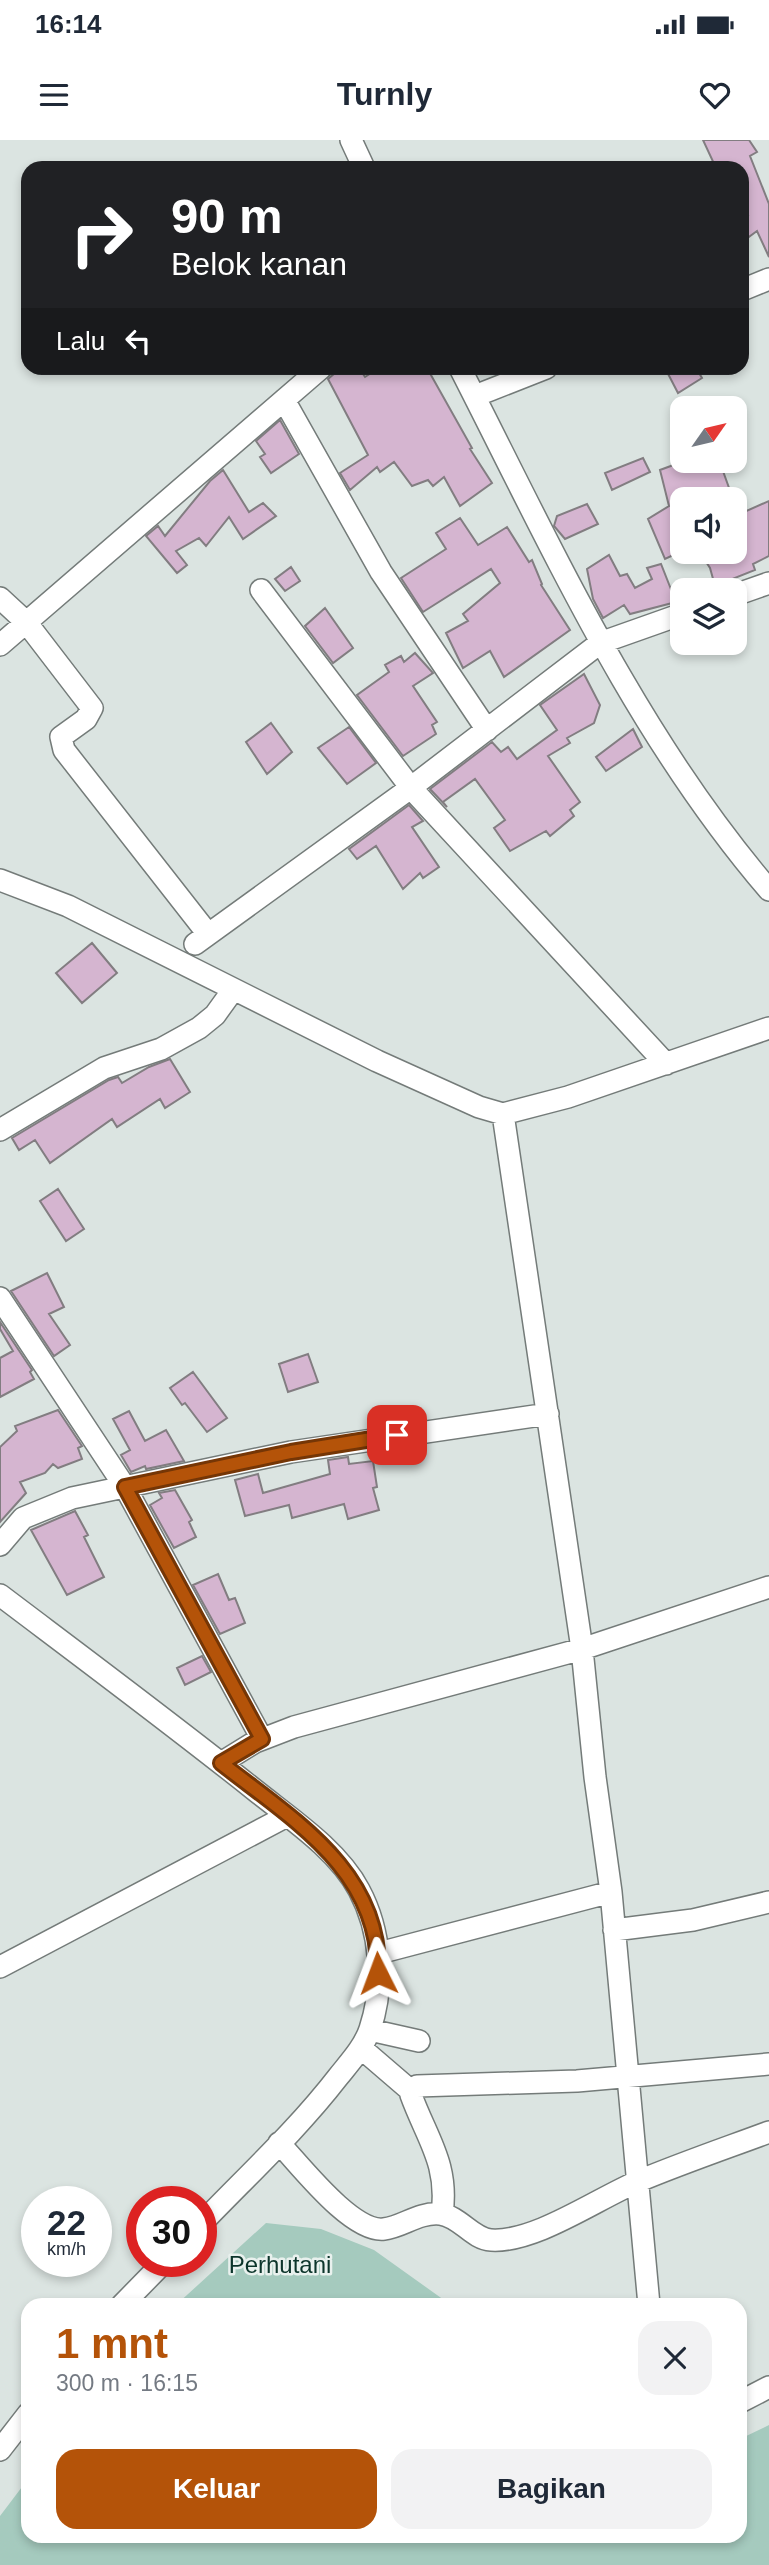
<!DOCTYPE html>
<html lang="id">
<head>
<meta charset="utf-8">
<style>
  body { margin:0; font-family:Helvetica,sans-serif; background:#f2f2f3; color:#1f2937; height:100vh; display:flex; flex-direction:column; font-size:26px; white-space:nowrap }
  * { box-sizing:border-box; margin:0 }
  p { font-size:23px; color:#747a83 }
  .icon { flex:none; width:38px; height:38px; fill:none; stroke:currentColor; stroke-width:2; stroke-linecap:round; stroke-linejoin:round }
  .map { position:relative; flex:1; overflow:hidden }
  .panel { position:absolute; left:21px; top:2158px; width:726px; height:245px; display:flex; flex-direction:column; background:#fff; border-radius:21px; box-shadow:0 4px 10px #0003 }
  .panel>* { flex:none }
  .hud { position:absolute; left:21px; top:21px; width:728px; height:214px; border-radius:21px; box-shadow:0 4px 10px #0003; background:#202124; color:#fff; overflow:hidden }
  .needle { width:46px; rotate:56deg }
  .tools { position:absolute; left:670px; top:256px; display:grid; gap:14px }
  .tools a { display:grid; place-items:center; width:77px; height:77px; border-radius:14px; background:#fff; box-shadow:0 4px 10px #0003; font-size:35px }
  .speed { position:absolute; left:21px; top:2046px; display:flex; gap:14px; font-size:35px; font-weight:700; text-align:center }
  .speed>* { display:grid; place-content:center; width:91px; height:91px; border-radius:50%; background:#fff; box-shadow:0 4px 10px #0003; line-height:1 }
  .speed small { font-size:18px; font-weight:400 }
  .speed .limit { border:10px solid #d22; background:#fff; color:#111 }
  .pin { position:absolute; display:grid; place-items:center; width:60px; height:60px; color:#fff; margin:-30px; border-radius:14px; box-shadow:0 4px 10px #0006 }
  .me { position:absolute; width:77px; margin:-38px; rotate:357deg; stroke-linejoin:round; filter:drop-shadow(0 0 5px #0008) }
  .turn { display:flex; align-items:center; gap:24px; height:147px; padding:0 35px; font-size:32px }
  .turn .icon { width:91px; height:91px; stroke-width:2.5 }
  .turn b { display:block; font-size:49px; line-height:60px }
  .then { display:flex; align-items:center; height:66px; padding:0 35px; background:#0003; gap:14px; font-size:26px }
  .round { display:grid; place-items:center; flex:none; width:74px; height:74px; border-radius:21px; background:#f2f2f3 }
  .summary { display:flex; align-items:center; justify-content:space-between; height:119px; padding:0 35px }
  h1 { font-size:42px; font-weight:600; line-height:52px; color:#b45309 }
  .primary-button { display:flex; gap:14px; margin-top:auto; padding:14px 35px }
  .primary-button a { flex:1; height:80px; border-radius:21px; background:#b45309; color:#fff; font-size:28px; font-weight:600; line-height:80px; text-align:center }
  .primary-button a+a { background:#f2f2f3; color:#1f2937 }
  .status { display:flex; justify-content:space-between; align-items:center; height:49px; padding:0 35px; background:#fff; direction:ltr }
  .status svg { height:19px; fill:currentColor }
  header { display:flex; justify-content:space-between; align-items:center; height:91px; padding:0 35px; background:#fff; font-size:32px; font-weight:600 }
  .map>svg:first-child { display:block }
</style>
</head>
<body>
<div class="status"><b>16:14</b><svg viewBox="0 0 49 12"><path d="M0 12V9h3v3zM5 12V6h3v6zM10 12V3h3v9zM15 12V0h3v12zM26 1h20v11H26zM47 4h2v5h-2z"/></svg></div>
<header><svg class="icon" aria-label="menu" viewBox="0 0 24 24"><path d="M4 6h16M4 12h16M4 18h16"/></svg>Turnly<svg class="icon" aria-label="heart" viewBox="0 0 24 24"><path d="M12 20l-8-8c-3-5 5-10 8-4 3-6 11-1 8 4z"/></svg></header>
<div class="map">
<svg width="769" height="2425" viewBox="0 0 769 2425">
  <rect width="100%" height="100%" fill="#dbe4e1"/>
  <path fill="#a5cabe" d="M 266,2083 L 321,2089 L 374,2110 L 451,2165 L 176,2165 Z
    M 769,2285 L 769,2425 L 0,2425 L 0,2376 L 28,2339 L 28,2396 L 740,2396 L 740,2299 Z"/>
  <path fill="#d5b5d0" stroke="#827d81" stroke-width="2" d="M 703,0 L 749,0 L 757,12 L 750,16 L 769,64 L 769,117 L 757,91 L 742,102 L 742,78 L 748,75 L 742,62 L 742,28 L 716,28 Z
    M 341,228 L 359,228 L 365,237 L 379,228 L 427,228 L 472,308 L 470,309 L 492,343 L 460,366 L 444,337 L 433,346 L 428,340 L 412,346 L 394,322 L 380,332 L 377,327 L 350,350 L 340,333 L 368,315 L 328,239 Z
    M 665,228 L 696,228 L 702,238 L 678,253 Z
    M 280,280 L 299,314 L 271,333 L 260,317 L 265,314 L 256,301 Z
    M 643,318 L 650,332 L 612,350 L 605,333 Z
    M 687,320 L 719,320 L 733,359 L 682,359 L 682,411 L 665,419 L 648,379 L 669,366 L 660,330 Z
    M 223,330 L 249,372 L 263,363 L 276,376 L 243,399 L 229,377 L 206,406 L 199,398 L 176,411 L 187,425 L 177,433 L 146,396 L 158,386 L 165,396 L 210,341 Z
    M 769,361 L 769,416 L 753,424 L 755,430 L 715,446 L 710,428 L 699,411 L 735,411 L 735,376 Z
    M 587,364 L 598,384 L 565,399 L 554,386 L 557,376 Z
    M 460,378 L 478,405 L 507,387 L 529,422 L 532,420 L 542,444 L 541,445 L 570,490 L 504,537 L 490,511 L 463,528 L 446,493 L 468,481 L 463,474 L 500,443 L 491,429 L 423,472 L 401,438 L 446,409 L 436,393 Z
    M 609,415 L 620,436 L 627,434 L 635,448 L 652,439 L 647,428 L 661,424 L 676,462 L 630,474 L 624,465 L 603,478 L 593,459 L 587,429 Z
    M 291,427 L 300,441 L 285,451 L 275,439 Z
    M 325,468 L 353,508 L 333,523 L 305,486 Z
    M 415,513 L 433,533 L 413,546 L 437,582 L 432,585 L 436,594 L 403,616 L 357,555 L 389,532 L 385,525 L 401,516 L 404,522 Z
    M 584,534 L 600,565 L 594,583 L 567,598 L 570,603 L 548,616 L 580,662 L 570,670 L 574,676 L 550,696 L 546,691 L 510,711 L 494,688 L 505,680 L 475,639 L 443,662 L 447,667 L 430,649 L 492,602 L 501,612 L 508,607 L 517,619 L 557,590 L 540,565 Z
    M 271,583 L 292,612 L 267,634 L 246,602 Z
    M 349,587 L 376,623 L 347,644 L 318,608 Z
    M 633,589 L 642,607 L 606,631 L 596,617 Z
    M 409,665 L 423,681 L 412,687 L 439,727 L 423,738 L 420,733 L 403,749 L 376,706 L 357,719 L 349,709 Z
    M 92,803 L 117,833 L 82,863 L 56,833 Z
    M 170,919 L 190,952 L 165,968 L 160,959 L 117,987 L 112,979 L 50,1023 L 35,1000 L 19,1010 L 12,998 L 109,940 L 118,937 L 122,943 L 149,927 Z
    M 58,1049 L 84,1089 L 66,1101 L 40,1061 Z
    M 47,1133 L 64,1167 L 49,1174 L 70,1205 L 54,1216 L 11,1151 Z
    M 0,1182 L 32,1230 L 30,1232 L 34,1239 L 0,1257 L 0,1218 L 13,1211 L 0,1189 Z
    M 308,1214 L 318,1242 L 288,1252 L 279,1224 Z
    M 193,1232 L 227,1278 L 207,1292 L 185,1263 L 182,1265 L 170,1248 Z
    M 58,1270 L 82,1306 L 78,1308 L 82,1319 L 58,1328 L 53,1324 L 45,1333 L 20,1342 L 26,1353 L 0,1382 L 0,1307 L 17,1291 L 15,1286 Z
    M 129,1271 L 145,1301 L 166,1290 L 184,1321 L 146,1329 L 145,1326 L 131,1332 L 121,1315 L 130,1310 L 113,1279 Z
    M 348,1317 L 349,1324 L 373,1321 L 377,1347 L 373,1348 L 379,1370 L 348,1379 L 344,1364 L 292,1378 L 289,1365 L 245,1376 L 235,1340 L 258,1334 L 263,1353 L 330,1334 L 328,1320 Z
    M 175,1350 L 192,1380 L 189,1382 L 196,1397 L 174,1408 L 150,1365 L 162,1358 L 159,1353 Z
    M 75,1371 L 88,1395 L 84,1397 L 104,1437 L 67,1455 L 31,1390 Z
    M 218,1434 L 229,1460 L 235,1458 L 245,1483 L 220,1494 L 193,1445 Z
    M 202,1516 L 211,1532 L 185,1545 L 177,1528 Z"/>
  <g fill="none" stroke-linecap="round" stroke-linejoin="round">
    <defs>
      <path id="minor" d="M 351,0 L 364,28
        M 742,150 L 769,139
        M 460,228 C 552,408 636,595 769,750
        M 475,256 L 546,228
        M 284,260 L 381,432 L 487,590
        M 261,450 L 411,648 L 666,924
        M 735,455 L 769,443
        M 0,458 L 26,482 L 92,568 L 86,579 L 61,597 L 64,610 L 208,794
        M 0,505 L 321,228
        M 0,740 L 68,766 L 377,921 L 479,967 L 503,974 L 568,957 L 769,888
        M 195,804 L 405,652 L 600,503 L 682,474
        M 503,974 L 582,1509 L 595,1637 L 611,1752 L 649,2165
        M 0,990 L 104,928 L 161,909 L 199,888 L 215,875 L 233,850
        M 0,1158 L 125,1347 L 262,1599
        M 0,1405 L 23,1378 L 72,1358 L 291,1312 L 548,1274
        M 0,1455 C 86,1520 172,1584 256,1651 C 291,1679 338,1710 359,1750 C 381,1791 385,1844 370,1889 C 364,1907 350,1922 338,1937 C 297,1990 247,2036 201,2084
        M 221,1623 L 255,1602 L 294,1587 L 582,1509 L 769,1447
        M 614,1790 L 693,1780 L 769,1762
        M 379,1813 L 611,1752
        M 0,1827 L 287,1676
        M 370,1890 L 419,1901
        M 361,1908 L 411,1951
        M 279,2003 C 300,2025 352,2093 384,2089 C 403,2087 418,2072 440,2074 C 460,2076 472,2099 491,2100 C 535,2103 598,2058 639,2041 C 682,2023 726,2008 769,1992
        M 442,2074 C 449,2024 427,1999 411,1955 L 411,1950 L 417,1946 L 577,1941 L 769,1924
        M 122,2165 L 165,2121
        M 740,2262 L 769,2247
        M 0,2310 L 28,2274"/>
    </defs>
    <use href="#minor" stroke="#747b79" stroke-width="24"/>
    <use href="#minor" stroke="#fff" stroke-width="21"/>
  </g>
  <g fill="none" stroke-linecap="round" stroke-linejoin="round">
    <defs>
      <path id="route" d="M 378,1833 C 381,1731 292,1679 221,1623 L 262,1599 L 125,1347 L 291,1312 L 397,1295"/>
    </defs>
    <use href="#route" stroke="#753606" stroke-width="18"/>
    <use href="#route" stroke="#b45309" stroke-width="12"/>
  </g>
  <g text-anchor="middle" stroke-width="5" stroke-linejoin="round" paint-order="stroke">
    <g font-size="24" fill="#0c352b" stroke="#e9f1ee">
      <text x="280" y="2133">Perhutani</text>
    </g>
  </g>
</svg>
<div class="tools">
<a><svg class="needle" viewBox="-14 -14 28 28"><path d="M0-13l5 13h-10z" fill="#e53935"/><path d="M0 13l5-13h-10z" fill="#747a83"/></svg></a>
<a><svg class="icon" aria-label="sound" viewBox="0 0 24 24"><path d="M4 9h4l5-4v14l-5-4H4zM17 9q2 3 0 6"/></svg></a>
<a><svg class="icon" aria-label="layers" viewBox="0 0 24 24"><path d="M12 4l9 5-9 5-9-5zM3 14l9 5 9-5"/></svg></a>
</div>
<div class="speed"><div>22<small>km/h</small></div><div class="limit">30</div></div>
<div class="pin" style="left:397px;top:1295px;background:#d93025"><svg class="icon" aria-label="arrive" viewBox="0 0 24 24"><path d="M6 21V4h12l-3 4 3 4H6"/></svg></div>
<svg class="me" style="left:378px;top:1833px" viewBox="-20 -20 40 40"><path d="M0-17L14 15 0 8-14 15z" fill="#b45309" stroke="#fff" stroke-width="4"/></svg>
<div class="hud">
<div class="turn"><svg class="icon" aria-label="right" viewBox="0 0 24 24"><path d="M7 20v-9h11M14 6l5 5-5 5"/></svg><div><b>90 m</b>Belok kanan</div></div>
<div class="then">Lalu<svg class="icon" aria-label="left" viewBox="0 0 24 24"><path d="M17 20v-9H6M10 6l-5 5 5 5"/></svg></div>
</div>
<section class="panel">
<div class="summary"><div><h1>1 mnt</h1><p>300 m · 16:15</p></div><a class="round"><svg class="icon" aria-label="close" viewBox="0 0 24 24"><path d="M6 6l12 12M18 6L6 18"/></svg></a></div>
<div class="primary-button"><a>Keluar</a><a>Bagikan</a></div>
</section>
</div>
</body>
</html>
